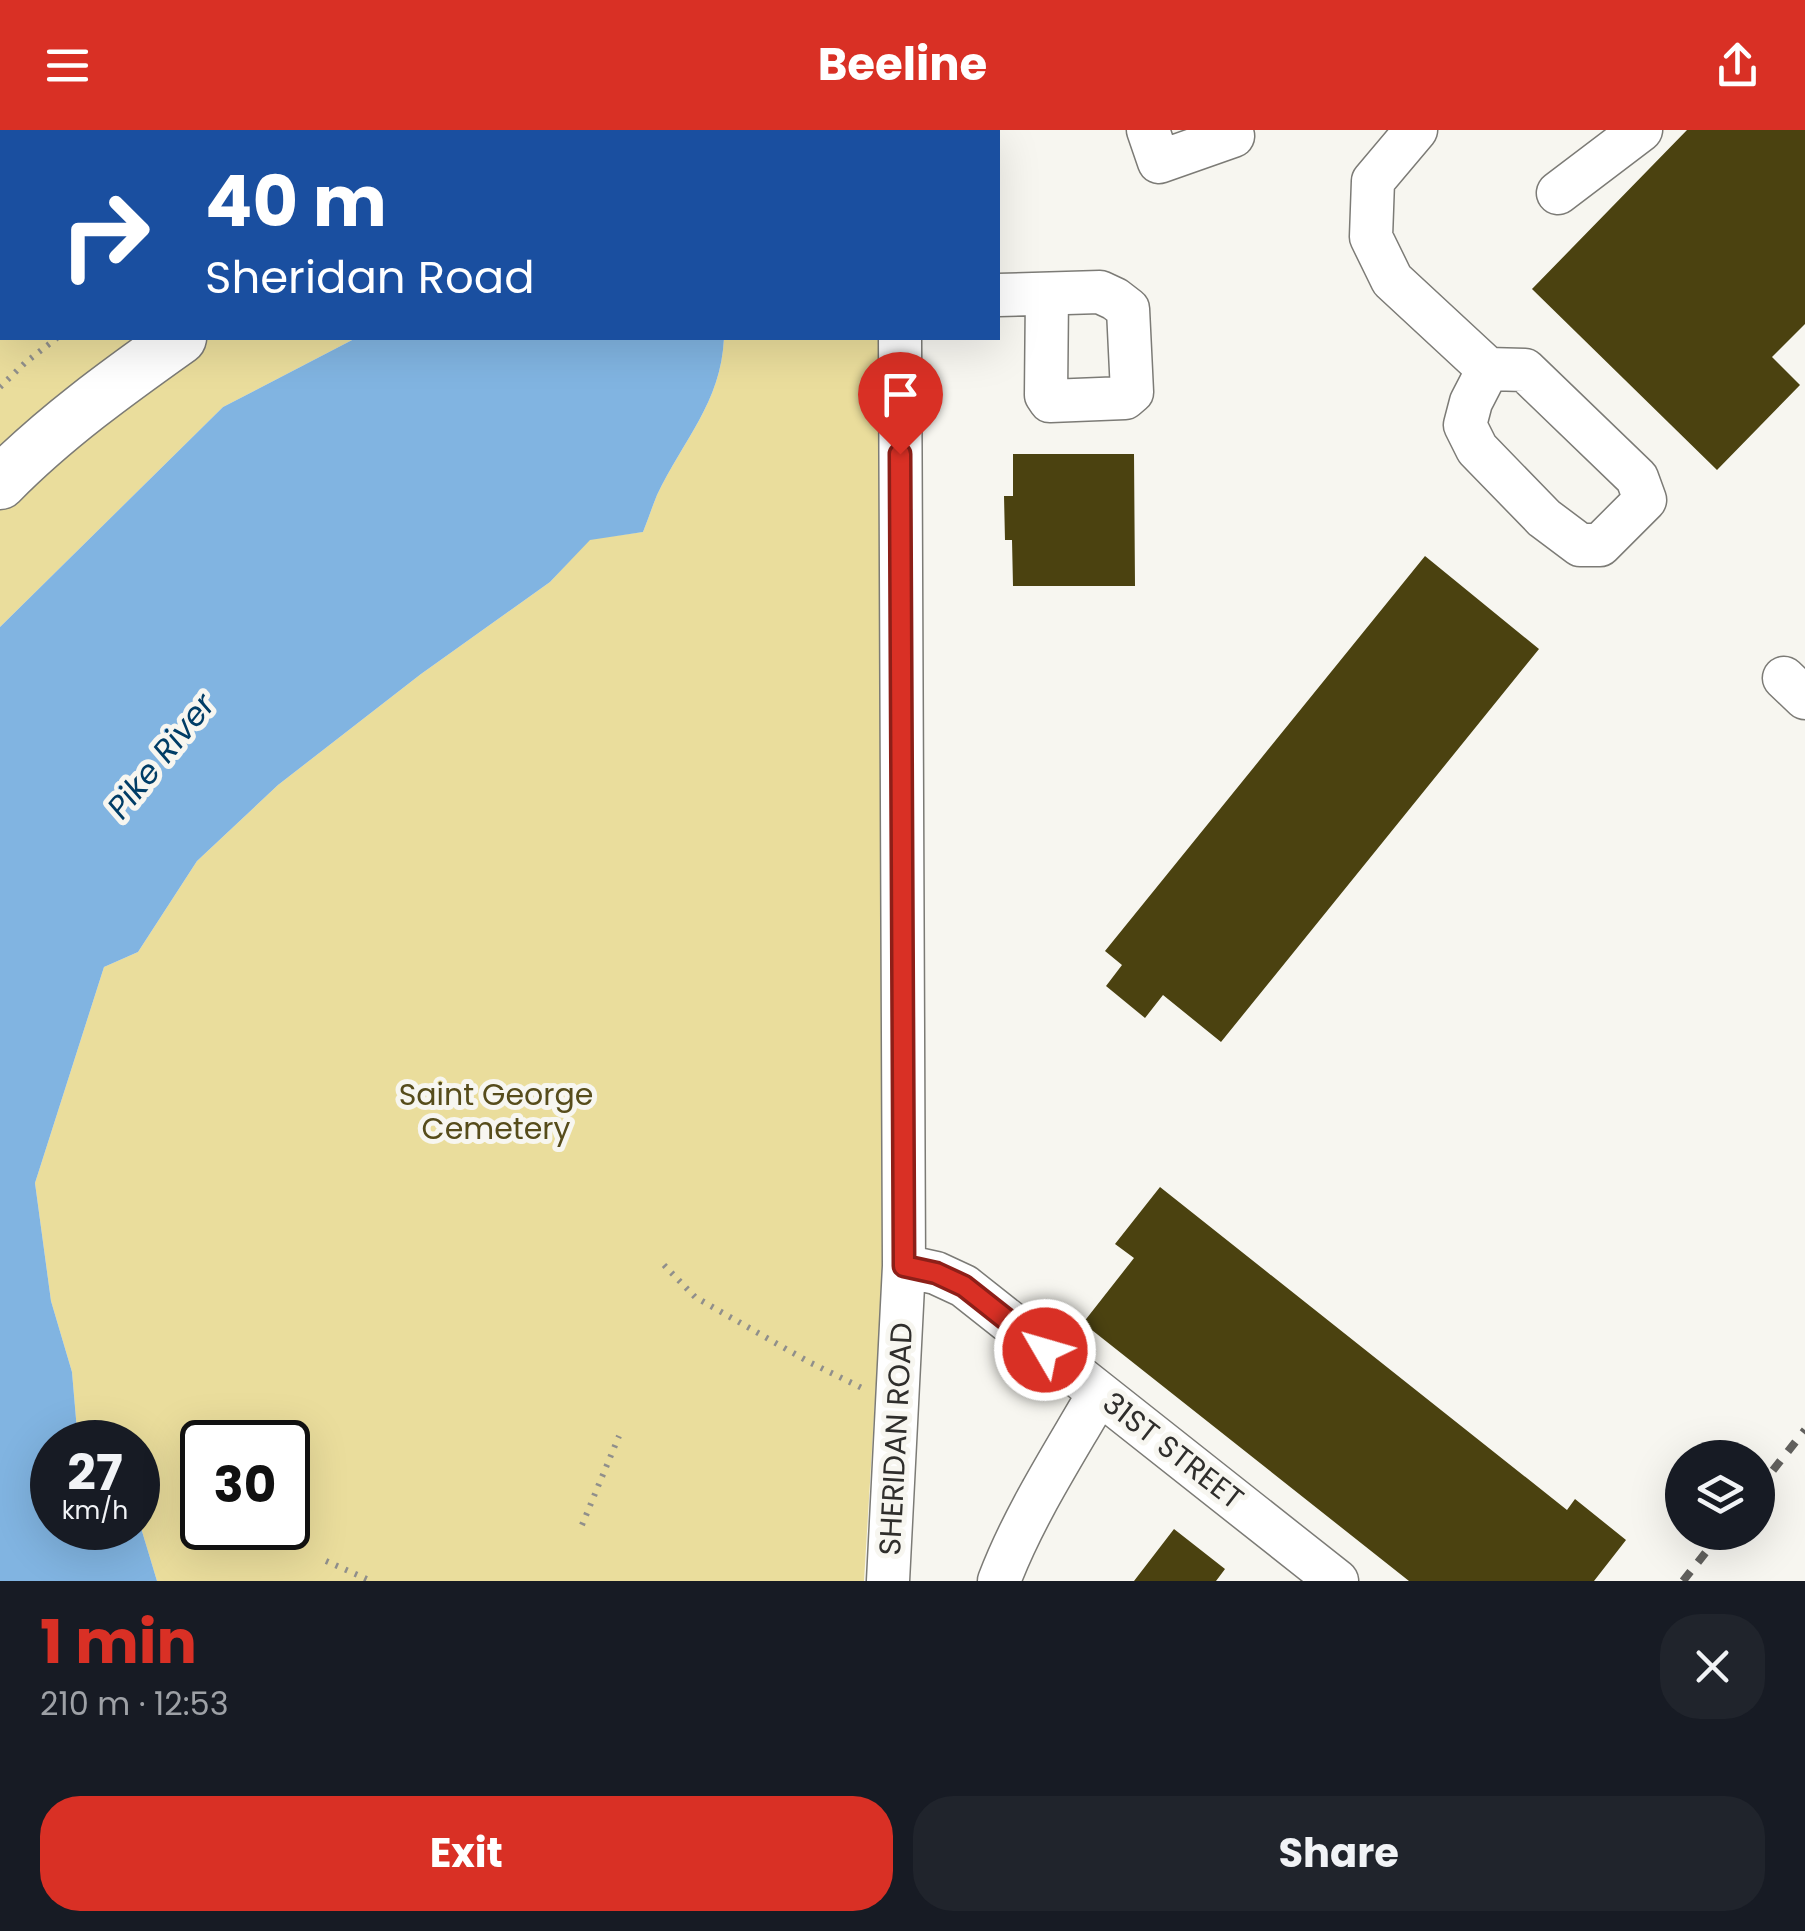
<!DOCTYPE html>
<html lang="en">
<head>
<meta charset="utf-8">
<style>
  body { margin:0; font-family:Poppins,sans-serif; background:#20242c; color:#f1f3f6; height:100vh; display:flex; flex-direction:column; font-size:38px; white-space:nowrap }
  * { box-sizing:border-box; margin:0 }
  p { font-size:32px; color:#9ea1a6 }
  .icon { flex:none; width:55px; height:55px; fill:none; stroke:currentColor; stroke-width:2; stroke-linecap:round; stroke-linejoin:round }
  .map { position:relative; height:1451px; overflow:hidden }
  .details { display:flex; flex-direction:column; background:#171b24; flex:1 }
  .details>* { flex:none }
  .top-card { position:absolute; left:0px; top:0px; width:1000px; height:210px; box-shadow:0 10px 40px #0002; background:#1a4fa0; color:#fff; overflow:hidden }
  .buttons { position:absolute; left:1665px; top:1310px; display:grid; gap:20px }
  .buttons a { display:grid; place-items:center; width:110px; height:110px; border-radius:50%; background:#171b24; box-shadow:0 10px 40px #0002; font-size:50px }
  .speed { position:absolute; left:30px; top:1290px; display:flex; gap:20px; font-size:50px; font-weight:700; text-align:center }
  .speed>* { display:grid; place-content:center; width:130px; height:130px; border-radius:50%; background:#171b24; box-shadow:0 10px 40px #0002; line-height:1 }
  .speed small { font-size:25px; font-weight:400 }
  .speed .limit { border:5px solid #111; border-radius:15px; background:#fff; color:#111 }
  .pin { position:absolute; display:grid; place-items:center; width:85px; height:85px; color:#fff; margin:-102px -42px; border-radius:50% 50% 50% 0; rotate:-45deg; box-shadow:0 0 10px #0007 }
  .pin .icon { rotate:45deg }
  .me { position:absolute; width:110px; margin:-55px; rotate:308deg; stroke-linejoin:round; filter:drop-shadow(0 0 8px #0008) }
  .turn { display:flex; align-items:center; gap:35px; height:210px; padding:0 40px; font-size:45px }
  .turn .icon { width:130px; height:130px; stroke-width:2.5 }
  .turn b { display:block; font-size:70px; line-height:85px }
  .round { display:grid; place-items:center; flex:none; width:105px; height:105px; border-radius:40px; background:#20242c }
  .headline { display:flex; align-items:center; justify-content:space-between; height:170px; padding:0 40px }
  h1 { font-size:60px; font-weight:700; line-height:75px; color:#d93025 }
  .cta { display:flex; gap:20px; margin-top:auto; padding:20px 40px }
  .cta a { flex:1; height:115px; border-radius:40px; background:#d93025; color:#fff; font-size:40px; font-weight:700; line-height:115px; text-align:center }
  .cta a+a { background:#20242c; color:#f1f3f6 }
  header { display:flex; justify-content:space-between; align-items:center; height:130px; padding:0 40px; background:#d93025; color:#fff; font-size:45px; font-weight:700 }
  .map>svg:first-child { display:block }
</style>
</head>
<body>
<header><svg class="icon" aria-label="menu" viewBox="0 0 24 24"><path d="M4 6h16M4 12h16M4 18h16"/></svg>Beeline<svg class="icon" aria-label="share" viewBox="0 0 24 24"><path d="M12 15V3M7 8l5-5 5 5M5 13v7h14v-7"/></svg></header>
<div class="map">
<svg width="1805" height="1451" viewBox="0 0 1805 1451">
  <rect width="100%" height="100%" fill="#f7f6f0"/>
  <path fill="#eadd9c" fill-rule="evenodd" d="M 0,0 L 628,0 L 629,2 L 2,2 L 2,208 L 356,208 L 223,277 L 0,497 Z
    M 724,208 L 880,208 L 883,1138 L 864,1451 L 157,1451 L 138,1388 L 138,1312 L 78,1312 L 72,1242 L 51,1171 L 35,1053 L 104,837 L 138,822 L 197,731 L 278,655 L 421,544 L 550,452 L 590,409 L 643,402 C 648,390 652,377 657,365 C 683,310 721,273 724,208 ZM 202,1312 L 288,1312 L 288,1398 L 202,1398 Z"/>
  <path fill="#81b4e1" d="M 356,208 L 724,208 C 721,273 683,310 657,365 C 652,377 648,390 643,402 L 590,410 L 550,452 L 421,544 L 278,655 L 197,731 L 138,822 L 104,837 L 35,1053 L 51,1171 L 72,1242 L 78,1312 L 52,1312 L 52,1398 L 138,1398 L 138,1388 L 157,1451 L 0,1451 L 0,497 L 223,277 Z"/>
  <path fill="#4b4210" d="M 1687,0 L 1805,0 L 1805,194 L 1772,227 L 1800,255 L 1717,340 L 1532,159 Z
    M 1013,324 L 1134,324 L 1135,456 L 1013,456 L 1012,410 L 1005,410 L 1004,366 L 1013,366 Z
    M 1425,426 L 1539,519 L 1221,912 L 1163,865 L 1145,888 L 1106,856 L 1122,835 L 1105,821 Z
    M 1160,1057 L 1567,1380 L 1575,1369 L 1626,1410 L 1594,1451 L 1409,1451 L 1083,1193 L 1134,1128 L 1115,1114 Z
    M 1174,1399 L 1225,1439 L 1216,1451 L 1134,1451 Z"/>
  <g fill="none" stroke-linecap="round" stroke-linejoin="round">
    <defs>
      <path id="minor" d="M 898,0 L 898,2
        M 1148,0 L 1159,32 L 1233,6
        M 1416,0 L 1373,51 L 1371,107 L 1392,150 L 1488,239 L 1525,240 L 1637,348 L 1645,370 L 1600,415 L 1580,415 L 1544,388 L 1477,319 L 1465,295 L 1471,272 L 1488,239
        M 1558,63 L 1641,0
        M 998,165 L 1100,162 L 1115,169 L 1128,179 L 1132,262 L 1125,268 L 1050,271 L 1046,265 L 1047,164
        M 1784,548 L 1805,568
        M 904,1136 L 936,1143 L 964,1156 L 1337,1451
        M 888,1451 L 904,1136 L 900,208
        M 999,1451 C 1024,1385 1064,1324 1099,1263"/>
      <path id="major" d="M 536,2 L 541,0
        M 0,353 C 54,298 118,252 180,208"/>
    </defs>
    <use href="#minor" stroke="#7c7b76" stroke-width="45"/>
    <use href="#major" stroke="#7c7b76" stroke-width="55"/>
    <path stroke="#908f8b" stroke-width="6" stroke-dasharray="2.5 8" stroke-linecap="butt" d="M 844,0 L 844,2
      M 377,2 L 381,0
      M 0,257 L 26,232 L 57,208
      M 664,1135 L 695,1167 L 809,1232 L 862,1258
      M 582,1395 L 619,1306
      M 326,1431 L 371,1451"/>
    <use href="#minor" stroke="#fff" stroke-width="42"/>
    <use href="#major" stroke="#fff" stroke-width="52"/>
    <path stroke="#61605d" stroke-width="8" stroke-dasharray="12 12" stroke-linecap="butt" d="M 1758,1359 L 1805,1300
      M 1683,1451 L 1722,1402"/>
  </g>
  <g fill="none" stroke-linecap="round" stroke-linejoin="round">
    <defs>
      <path id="route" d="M 900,324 L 904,1136 L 936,1143 L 964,1156 L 1045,1220"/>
    </defs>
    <use href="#route" stroke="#8d1f18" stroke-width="25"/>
    <use href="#route" stroke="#d93025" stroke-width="18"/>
  </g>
  <g text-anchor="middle" stroke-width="10" stroke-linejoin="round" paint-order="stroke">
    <g font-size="30" fill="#564c1b" stroke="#f7f6f0">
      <text x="496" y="975">Saint George<tspan x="496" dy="34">Cemetery</tspan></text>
    </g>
    <g font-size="30" fill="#2f2e2c" stroke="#f7f6f0">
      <text transform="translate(896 1309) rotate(-87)" y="10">SHERIDAN ROAD</text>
      <text transform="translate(1173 1321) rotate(38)" y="10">31ST STREET</text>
    </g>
    <g font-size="32" font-style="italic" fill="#003d66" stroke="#f7f6f0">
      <text transform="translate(161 626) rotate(-51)" y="11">Pike River</text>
    </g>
  </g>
</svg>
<div class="buttons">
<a><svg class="icon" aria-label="layers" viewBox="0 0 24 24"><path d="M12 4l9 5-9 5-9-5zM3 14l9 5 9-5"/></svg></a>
</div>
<div class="speed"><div>27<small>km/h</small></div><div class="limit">30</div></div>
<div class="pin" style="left:900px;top:324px;background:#d93025"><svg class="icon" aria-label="arrive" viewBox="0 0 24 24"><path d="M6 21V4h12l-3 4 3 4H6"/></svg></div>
<svg class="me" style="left:1045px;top:1220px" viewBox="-20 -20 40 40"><circle r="17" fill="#d93025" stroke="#fff" stroke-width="3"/><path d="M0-11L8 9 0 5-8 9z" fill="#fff"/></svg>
<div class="top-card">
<div class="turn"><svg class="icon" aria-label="right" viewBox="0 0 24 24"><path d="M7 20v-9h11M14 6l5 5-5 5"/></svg><div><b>40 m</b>Sheridan Road</div></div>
</div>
</div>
<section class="details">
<div class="headline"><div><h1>1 min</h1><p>210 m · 12:53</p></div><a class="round"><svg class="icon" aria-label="close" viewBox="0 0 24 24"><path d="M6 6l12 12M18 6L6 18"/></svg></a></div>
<div class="cta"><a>Exit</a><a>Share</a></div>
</section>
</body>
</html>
